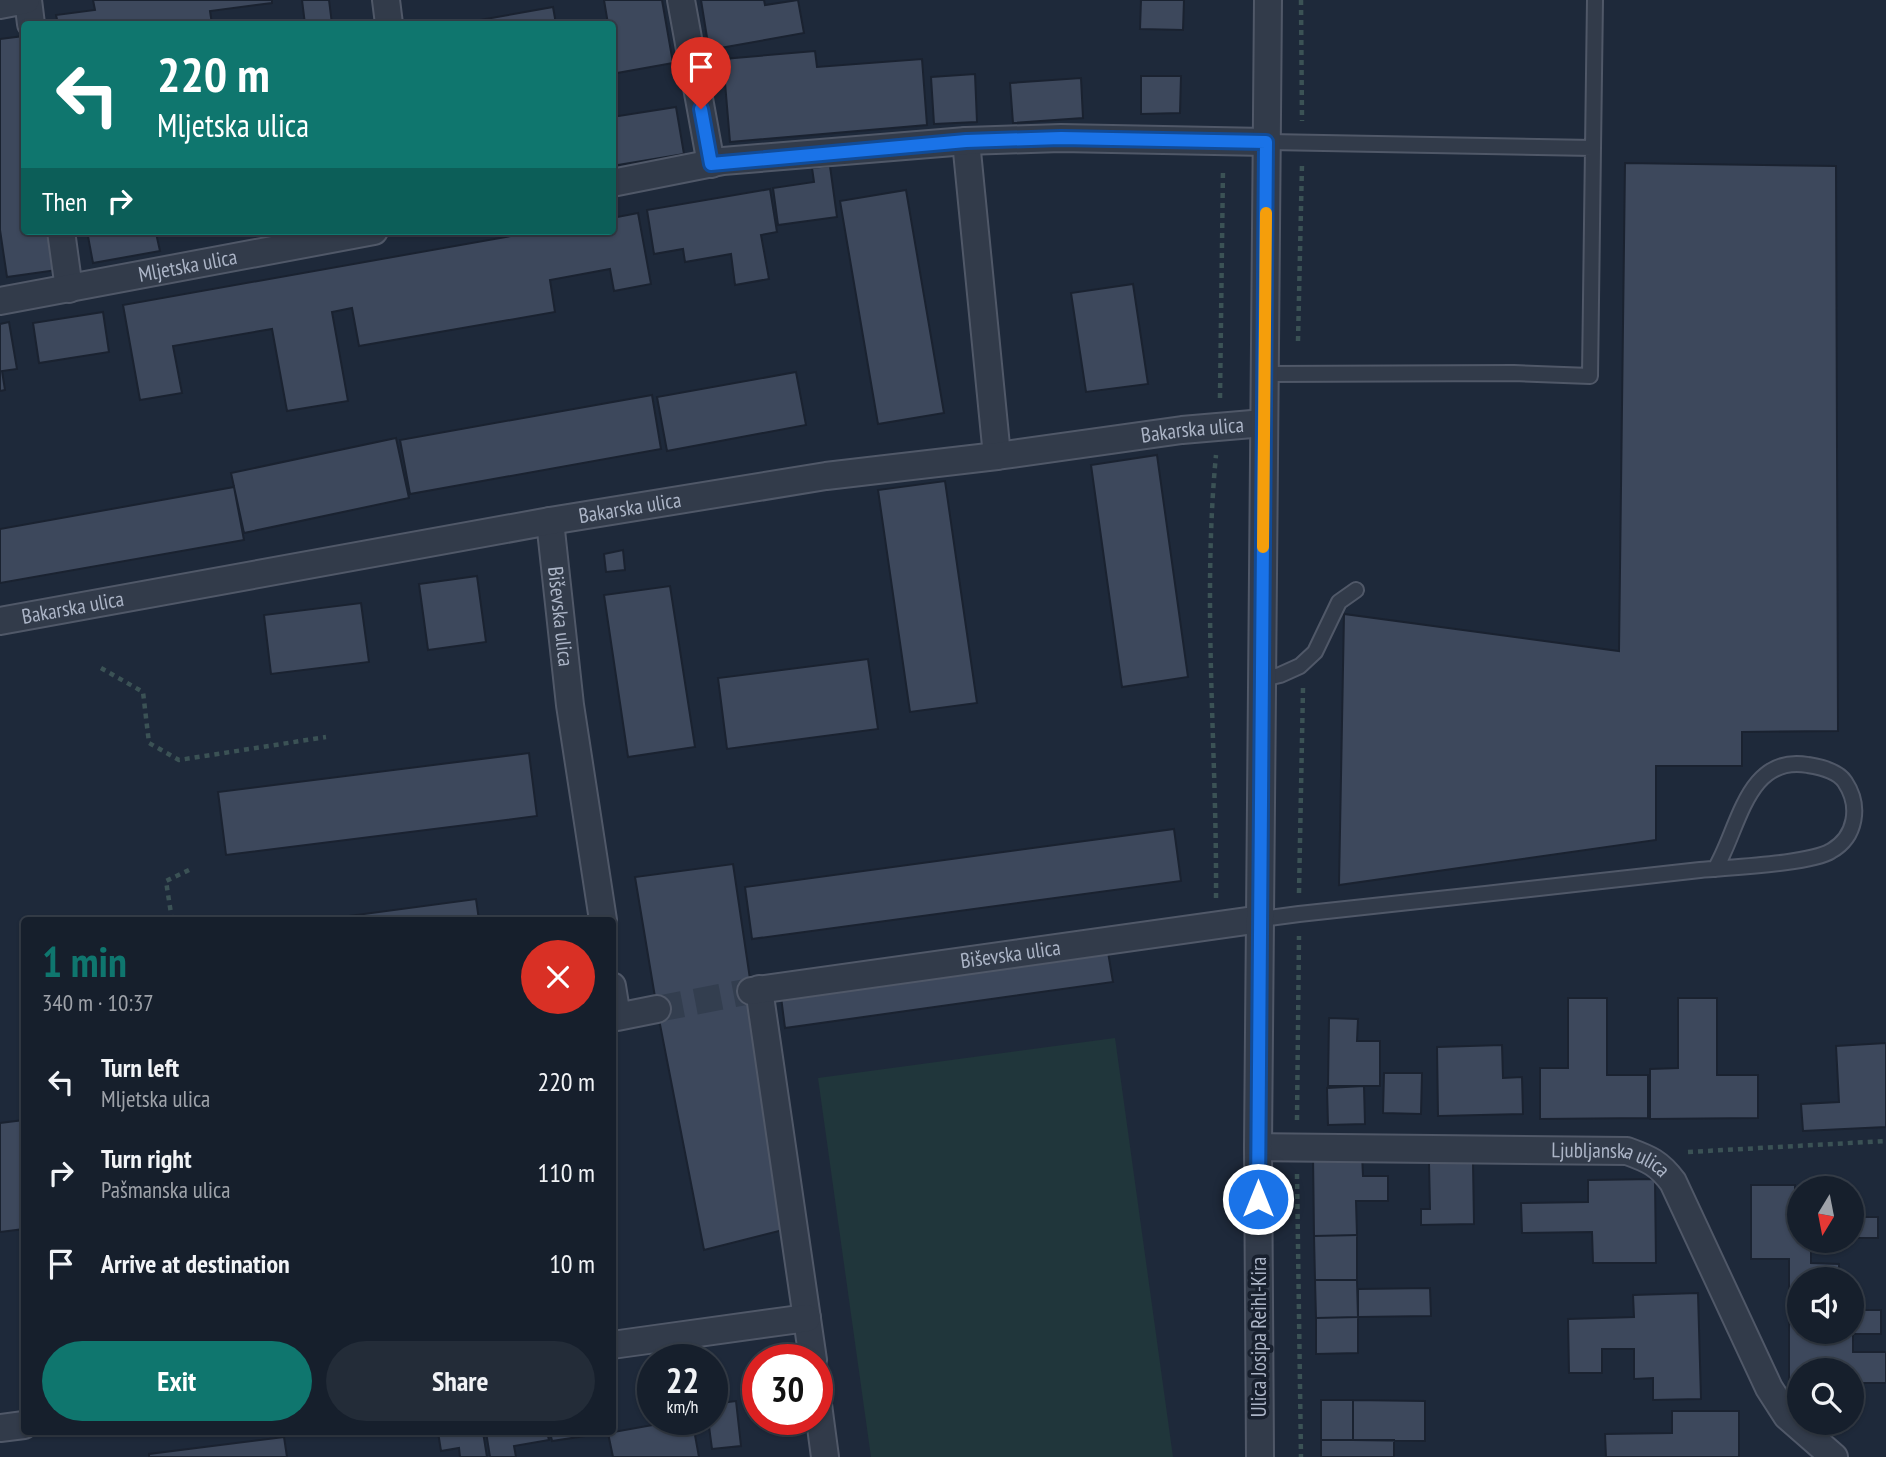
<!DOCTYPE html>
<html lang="en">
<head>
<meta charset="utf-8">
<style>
  body { margin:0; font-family:"PT Sans Narrow",sans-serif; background:#232c38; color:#f1f3f6; height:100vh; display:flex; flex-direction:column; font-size:26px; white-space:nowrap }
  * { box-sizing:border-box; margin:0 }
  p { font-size:23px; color:#9ea2a9 }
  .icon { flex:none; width:38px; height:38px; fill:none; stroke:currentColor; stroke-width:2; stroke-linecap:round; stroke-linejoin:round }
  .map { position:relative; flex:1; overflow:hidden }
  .details { position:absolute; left:21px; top:917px; width:595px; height:518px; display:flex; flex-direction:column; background:#161f2c; border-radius:7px; box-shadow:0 2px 5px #0004,0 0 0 2px #353d48 }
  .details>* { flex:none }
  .hud { position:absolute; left:21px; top:21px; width:595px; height:214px; border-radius:7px; box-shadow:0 2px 5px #0004,0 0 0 2px #353d48; background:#0f766e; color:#fff; overflow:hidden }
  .needle { width:46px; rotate:190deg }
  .buttons { position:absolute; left:1787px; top:1176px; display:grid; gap:14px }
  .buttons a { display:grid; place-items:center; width:77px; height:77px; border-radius:50%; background:#161f2c; box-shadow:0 2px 5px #0004,0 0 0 2px #353d48; font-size:35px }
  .speed { position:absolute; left:637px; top:1344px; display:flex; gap:14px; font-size:35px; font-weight:700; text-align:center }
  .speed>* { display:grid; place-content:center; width:91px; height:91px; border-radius:50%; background:#161f2c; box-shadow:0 2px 5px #0004,0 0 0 2px #353d48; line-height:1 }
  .speed small { font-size:18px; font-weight:400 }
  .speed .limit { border:10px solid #d22; background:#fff; color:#111 }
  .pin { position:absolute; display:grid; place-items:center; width:60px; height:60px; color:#fff; margin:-72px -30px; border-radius:50% 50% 50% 0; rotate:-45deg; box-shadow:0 0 7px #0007 }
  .pin .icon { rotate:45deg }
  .me { position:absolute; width:77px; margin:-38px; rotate:0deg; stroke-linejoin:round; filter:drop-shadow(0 0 5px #0008) }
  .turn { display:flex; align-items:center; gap:24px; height:147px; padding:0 21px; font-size:32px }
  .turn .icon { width:91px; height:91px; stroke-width:2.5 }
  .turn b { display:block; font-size:49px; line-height:60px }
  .then { display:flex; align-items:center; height:66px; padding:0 21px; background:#0003; gap:14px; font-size:26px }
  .round { display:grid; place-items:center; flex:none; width:74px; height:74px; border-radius:37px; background:#232c38 }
  .head { display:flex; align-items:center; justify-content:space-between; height:119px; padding:0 21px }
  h1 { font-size:42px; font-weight:800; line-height:52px; color:#0f766e }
  .cta { display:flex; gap:14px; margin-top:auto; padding:14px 21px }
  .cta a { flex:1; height:80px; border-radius:42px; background:#0f766e; color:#fff; font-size:28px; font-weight:800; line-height:80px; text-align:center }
  .cta a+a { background:#232c38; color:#f1f3f6 }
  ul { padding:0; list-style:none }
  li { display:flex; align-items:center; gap:21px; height:91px; padding:0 21px }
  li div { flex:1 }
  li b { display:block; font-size:26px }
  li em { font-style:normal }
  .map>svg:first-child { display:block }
</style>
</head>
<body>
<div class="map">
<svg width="1886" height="1457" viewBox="0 0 1886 1457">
  <rect width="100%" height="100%" fill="#1e293a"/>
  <path fill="#20363b" d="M 1115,1038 L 1173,1457 L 871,1457 L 818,1078 Z"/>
  <path fill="#3d485c" stroke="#1a2230" stroke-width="2" d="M 93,0 L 272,0 L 272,3 L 210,11 L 212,24 L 58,24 L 56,15 L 95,10 Z
    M 302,0 L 329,0 L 332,24 L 305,24 Z
    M 604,0 L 662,0 L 673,63 L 617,73 L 612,49 L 612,24 L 608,24 Z
    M 701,0 L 764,0 L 765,5 L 798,0 L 804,33 L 709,50 Z
    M 1141,0 L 1184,0 L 1183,30 L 1140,29 Z
    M 553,7 L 556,24 L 463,23 Z
    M 24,36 L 24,231 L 52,231 L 57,270 L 7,277 L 0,230 L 0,39 Z
    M 815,51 L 817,67 L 922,59 L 927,125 L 730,142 L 723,59 Z
    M 975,74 L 977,122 L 934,124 L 931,77 Z
    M 1141,76 L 1181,76 L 1180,113 L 1141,114 Z
    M 1081,78 L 1083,118 L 1013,123 L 1010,83 Z
    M 676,107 L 684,154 L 612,166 L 612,117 Z
    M 1625,163 L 1836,166 L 1838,731 L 1742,732 L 1742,766 L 1656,766 L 1656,840 L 1339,885 L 1344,614 L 1619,651 Z
    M 830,166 L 837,217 L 778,225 L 773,188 L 814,182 L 812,168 Z
    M 770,189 L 777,232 L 761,235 L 769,279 L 735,285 L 731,254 L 685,262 L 683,249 L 654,254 L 647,210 Z
    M 906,190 L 944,413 L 878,424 L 840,201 Z
    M 638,213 L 651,284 L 614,291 L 610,269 L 550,280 L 555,312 L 359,346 L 352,308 L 332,312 L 348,401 L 287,411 L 272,329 L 173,346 L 182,393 L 140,400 L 123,305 L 539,231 L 612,231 L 612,218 Z
    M 87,231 L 170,231 L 156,233 L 160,251 L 93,263 Z
    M 1133,284 L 1148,384 L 1086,392 L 1071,293 Z
    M 103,312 L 109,352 L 39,363 L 33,323 Z
    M 9,322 L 17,369 L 2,371 L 5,390 L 0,391 L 0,324 Z
    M 796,372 L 806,425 L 667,451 L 657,397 Z
    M 652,395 L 661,449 L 410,494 L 400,440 Z
    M 396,438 L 409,498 L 244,533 L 231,473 Z
    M 1157,455 L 1188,677 L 1122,687 L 1091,465 Z
    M 945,481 L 977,703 L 910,712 L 878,490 Z
    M 234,487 L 244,540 L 0,583 L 0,529 Z
    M 623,550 L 625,570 L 606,572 L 604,554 Z
    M 477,576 L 486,642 L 428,650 L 419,584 Z
    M 670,586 L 695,747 L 628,757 L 604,595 Z
    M 361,603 L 369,662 L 271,674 L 264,615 Z
    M 868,659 L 878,729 L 727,749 L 718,678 Z
    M 529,753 L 537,816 L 226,855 L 218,792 Z
    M 1174,829 L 1181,881 L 752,939 L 745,887 Z
    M 733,864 L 787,1229 L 704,1250 L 657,1009 L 635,877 Z
    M 476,899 L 479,920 L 319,920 Z
    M 1108,952 L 1113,982 L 785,1028 L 781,997 Z
    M 1568,998 L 1607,998 L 1607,1075 L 1648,1075 L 1648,1118 L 1540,1119 L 1540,1068 L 1568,1068 Z
    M 1678,998 L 1717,998 L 1717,1075 L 1758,1075 L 1758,1118 L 1650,1119 L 1650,1069 L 1678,1068 Z
    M 1329,1018 L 1358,1019 L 1357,1041 L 1380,1041 L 1380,1086 L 1328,1086 Z
    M 1886,1043 L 1886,1127 L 1803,1131 L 1801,1104 L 1839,1102 L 1836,1046 Z
    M 1502,1045 L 1503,1078 L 1522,1077 L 1523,1114 L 1438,1116 L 1437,1047 Z
    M 1384,1073 L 1422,1073 L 1421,1114 L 1383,1113 Z
    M 1364,1086 L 1365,1124 L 1328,1125 L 1327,1088 Z
    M 24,1120 L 24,1229 L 0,1232 L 0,1123 Z
    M 1362,1154 L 1363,1176 L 1388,1176 L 1388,1201 L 1356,1201 L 1357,1235 L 1314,1236 L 1313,1155 Z
    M 1473,1162 L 1474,1224 L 1421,1225 L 1421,1209 L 1430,1209 L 1429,1163 Z
    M 1655,1179 L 1656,1263 L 1593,1263 L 1592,1232 L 1522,1233 L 1521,1203 L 1588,1202 L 1588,1180 Z
    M 1751,1185 L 1795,1185 L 1795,1217 L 1799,1217 L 1799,1241 L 1811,1241 L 1811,1263 L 1839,1264 L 1839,1279 L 1799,1279 L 1799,1332 L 1852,1332 L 1852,1310 L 1881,1310 L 1881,1334 L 1853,1334 L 1853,1352 L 1886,1352 L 1886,1383 L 1852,1383 L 1852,1370 L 1799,1370 L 1799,1383 L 1789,1383 L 1789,1259 L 1751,1259 Z
    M 1852,1217 L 1878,1217 L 1878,1238 L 1852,1238 Z
    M 1357,1235 L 1357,1280 L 1315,1280 L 1314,1236 Z
    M 1315,1280 L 1357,1280 L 1358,1317 L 1316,1318 Z
    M 1430,1288 L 1431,1316 L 1358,1317 L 1358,1289 Z
    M 1698,1293 L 1701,1399 L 1653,1400 L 1653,1378 L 1634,1379 L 1634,1349 L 1602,1349 L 1602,1373 L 1569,1373 L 1568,1319 L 1634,1317 L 1633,1295 Z
    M 1358,1317 L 1358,1353 L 1316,1354 L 1316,1318 Z
    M 1321,1400 L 1353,1400 L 1353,1440 L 1321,1440 Z
    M 1353,1400 L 1425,1401 L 1425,1441 L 1353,1440 Z
    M 736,1401 L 741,1446 L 712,1449 L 708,1419 L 712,1419 L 712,1404 Z
    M 1672,1411 L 1739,1411 L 1739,1457 L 1606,1457 L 1605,1434 L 1672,1433 Z
    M 686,1419 L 692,1419 L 699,1457 L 613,1457 L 608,1433 Z
    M 438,1432 L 483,1432 L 487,1457 L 460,1457 L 459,1448 L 441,1451 Z
    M 486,1432 L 547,1432 L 549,1440 L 514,1446 L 516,1457 L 490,1457 Z
    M 550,1432 L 611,1432 L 552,1441 Z
    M 284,1437 L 287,1457 L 149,1457 L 149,1454 Z
    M 1321,1440 L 1394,1440 L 1394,1457 L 1321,1457 Z"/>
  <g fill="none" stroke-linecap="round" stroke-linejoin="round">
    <path stroke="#333e4f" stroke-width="26" stroke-dasharray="26 13" stroke-linecap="butt" d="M 657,1009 L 751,991"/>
    <defs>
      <path id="lane" d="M 1266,142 L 1593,148 L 1595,0
        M 1264,374 L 1514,373 L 1590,376 L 1593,148
        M 1263,679 L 1280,675 L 1300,666 L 1315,652 L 1339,602 L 1356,590
        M 1261,919 L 1299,914 C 1433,900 1566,885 1700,870 C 1729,867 1810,864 1831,851 C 1856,837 1861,806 1845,782 C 1838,771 1821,767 1808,765 C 1746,754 1739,830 1715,869"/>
      <g id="street">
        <path d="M 28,0 L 31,24"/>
        <path d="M 386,0 L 389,24"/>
        <path d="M 681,0 L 711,164"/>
        <path d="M 0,5 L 26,0"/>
        <path d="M 966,141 L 997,456"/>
        <path d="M 612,183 L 723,161 L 966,141 L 1061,138 L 1266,142"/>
        <path d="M 61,231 L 69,289"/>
        <path id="s1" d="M 0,301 L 374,231"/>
        <path id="s2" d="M 550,521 L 570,705 L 603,920"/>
        <path id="s3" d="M 0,621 L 550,521 L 826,476 L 997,456 L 1182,430 L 1264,423"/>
        <path d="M 612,986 L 617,1017 L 657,1009"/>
        <path d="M 759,989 L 813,1360"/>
        <path id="s4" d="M 751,991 L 1261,919"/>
        <path id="s5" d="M 1258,1147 L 1627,1151 C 1649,1159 1659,1163 1673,1182 L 1769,1388 L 1787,1416 L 1834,1457"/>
        <path d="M 612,1345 L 807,1318"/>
        <path d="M 817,1397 L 825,1457"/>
        <path d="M 0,1428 L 24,1425"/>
        <path d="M 1260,1457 L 1258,1147 L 1268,0"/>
      </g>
    </defs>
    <use href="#lane" stroke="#505868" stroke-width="18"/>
    <use href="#street" stroke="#505868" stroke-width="30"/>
    <path stroke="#3b5255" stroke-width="4.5" stroke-dasharray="5 5" stroke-linecap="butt" d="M 1301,0 L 1302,121
      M 1298,341 L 1302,164
      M 1220,398 L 1223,169
      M 101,668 L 143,692 L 149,743 L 179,760 L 326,737
      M 1299,893 L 1303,688
      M 1216,898 C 1217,750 1202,602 1216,455
      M 172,920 L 166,881 L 189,870
      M 1297,1120 L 1299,936
      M 1688,1152 L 1886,1141
      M 1297,1174 L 1301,1457"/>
    <use href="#lane" stroke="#323b4a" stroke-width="14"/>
    <use href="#street" stroke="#323b4a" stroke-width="26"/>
  </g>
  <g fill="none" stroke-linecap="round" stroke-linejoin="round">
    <defs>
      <path id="route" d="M 701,109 L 711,164 L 966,141 L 1061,138 L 1266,142 L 1258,1199"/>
    </defs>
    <use href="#route" stroke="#114b97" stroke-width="18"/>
    <use href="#route" stroke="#1a73e8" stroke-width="12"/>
    <path stroke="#f59e0b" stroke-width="12" d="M 1263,547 L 1266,213"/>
  </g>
  <g text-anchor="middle" stroke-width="7" stroke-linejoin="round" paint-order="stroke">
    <g font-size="21" fill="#acb5c7" stroke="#18202e">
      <text dy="7" stroke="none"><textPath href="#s1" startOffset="191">Mljetska ulica</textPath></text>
      <text dy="7" stroke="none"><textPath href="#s3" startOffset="1208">Bakarska ulica</textPath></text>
      <text dy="7" stroke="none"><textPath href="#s3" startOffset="640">Bakarska ulica</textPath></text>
      <text dy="7" stroke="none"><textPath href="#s3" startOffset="74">Bakarska ulica</textPath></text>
      <text dy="7" stroke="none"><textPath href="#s2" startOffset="96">Biševska ulica</textPath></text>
      <text dy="7" stroke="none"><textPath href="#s4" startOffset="262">Biševska ulica</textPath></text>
      <text dy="7" stroke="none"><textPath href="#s5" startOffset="354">Ljubljanska ulica</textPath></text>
      <text transform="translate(1259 1337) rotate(-90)" y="7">Ulica Josipa Reihl-Kira</text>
    </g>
  </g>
</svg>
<div class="buttons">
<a><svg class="needle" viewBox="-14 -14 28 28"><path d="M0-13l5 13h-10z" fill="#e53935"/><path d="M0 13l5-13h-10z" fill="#9ea2a9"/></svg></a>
<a><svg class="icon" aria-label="sound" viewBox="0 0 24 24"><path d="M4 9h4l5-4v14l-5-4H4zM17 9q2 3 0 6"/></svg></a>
<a><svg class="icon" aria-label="search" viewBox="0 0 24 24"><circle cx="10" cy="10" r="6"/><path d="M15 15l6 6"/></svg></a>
</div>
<div class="speed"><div>22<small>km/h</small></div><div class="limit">30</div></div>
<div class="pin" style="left:701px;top:109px;background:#d93025"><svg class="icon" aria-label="arrive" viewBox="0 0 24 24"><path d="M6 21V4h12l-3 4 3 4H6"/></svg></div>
<svg class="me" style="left:1258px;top:1199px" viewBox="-20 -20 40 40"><circle r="17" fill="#1a73e8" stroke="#fff" stroke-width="3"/><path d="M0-11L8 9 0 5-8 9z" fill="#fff"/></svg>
<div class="hud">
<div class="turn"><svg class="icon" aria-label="left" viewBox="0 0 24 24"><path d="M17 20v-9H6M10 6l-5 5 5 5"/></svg><div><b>220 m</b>Mljetska ulica</div></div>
<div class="then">Then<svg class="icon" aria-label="right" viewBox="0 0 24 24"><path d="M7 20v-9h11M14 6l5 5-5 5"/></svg></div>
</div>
<section class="details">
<div class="head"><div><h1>1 min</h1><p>340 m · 10:37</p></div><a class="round" style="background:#d93025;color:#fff"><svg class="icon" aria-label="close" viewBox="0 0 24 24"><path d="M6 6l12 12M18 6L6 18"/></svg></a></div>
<ul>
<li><svg class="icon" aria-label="left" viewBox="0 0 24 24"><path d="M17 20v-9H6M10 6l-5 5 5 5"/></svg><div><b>Turn left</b><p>Mljetska ulica</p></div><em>220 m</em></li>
<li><svg class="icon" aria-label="right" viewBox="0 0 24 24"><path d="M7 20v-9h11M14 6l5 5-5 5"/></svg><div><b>Turn right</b><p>Pašmanska ulica</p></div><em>110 m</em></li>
<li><svg class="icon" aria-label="arrive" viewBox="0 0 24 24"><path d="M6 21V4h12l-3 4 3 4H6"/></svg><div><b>Arrive at destination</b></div><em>10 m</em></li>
</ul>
<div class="cta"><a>Exit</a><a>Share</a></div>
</section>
</div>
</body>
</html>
